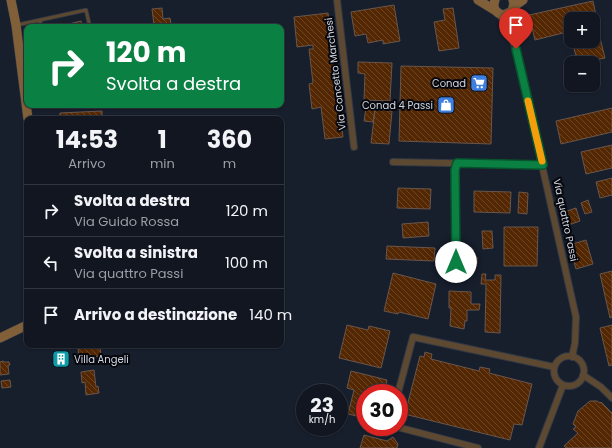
<!DOCTYPE html>
<html lang="it">
<head>
<meta charset="utf-8">
<style>
  body { margin:0; font-family:Poppins,sans-serif; background:#1a1f2a; color:#f1f3f6; height:100vh; display:flex; flex-direction:column; font-size:15px; white-space:nowrap }
  * { box-sizing:border-box; margin:0 }
  p { font-size:13px; color:#9c9fa5 }
  .icon { flex:none; width:22px; height:22px; fill:none; stroke:currentColor; stroke-width:2; stroke-linecap:round; stroke-linejoin:round }
  .map { position:relative; flex:1; overflow:hidden }
  .details { position:absolute; left:24px; top:116px; width:260px; height:232px; display:flex; flex-direction:column; background:#111621; border-radius:8px; box-shadow:0 1px 3px #0004,0 0 0 1px #30353f }
  .details>* { flex:none }
  .guide { position:absolute; left:24px; top:24px; width:260px; height:84px; border-radius:8px; box-shadow:0 1px 3px #0004,0 0 0 1px #30353f; background:#0b8043; color:#fff; overflow:hidden }
  .fabs { position:absolute; left:564px; top:12px; display:grid; gap:8px }
  .fabs a { display:grid; place-items:center; width:36px; height:36px; border-radius:8px; background:#111621; box-shadow:0 1px 3px #0004,0 0 0 1px #30353f; font-size:20px }
  .speed { position:absolute; left:296px; top:384px; display:flex; gap:8px; font-size:20px; font-weight:700; text-align:center }
  .speed>* { display:grid; place-content:center; width:52px; height:52px; border-radius:50%; background:#111621; box-shadow:0 1px 3px #0004,0 0 0 1px #30353f; line-height:1 }
  .speed small { font-size:10px; font-weight:400 }
  .speed .limit { border:6px solid #d22; background:#fff; color:#111 }
  .pin { position:absolute; display:grid; place-items:center; width:34px; height:34px; color:#fff; margin:-41px -17px; border-radius:50% 50% 50% 0; rotate:-45deg; box-shadow:0 0 4px #0007 }
  .pin .icon { rotate:45deg }
  .me { position:absolute; width:44px; margin:-22px; rotate:0deg; stroke-linejoin:round; filter:drop-shadow(0 0 3px #0008) }
  .turn { display:flex; align-items:center; gap:14px; height:84px; padding:0 16px; font-size:18px }
  .turn .icon { width:52px; height:52px; stroke-width:2.5 }
  .turn b { display:block; font-size:28px; line-height:34px }
  .eta { display:flex; justify-content:space-evenly; align-items:center; height:68px; text-align:center }
  .eta b { font-size:24px; font-weight:700; line-height:28px }
  ul { padding:0; list-style:none }
  li { display:flex; align-items:center; gap:12px; height:52px; padding:0 16px; border-top:1px solid #30353f }
  li div { flex:1 }
  li b { display:block; font-size:15px }
  li em { font-style:normal }
  .map>svg:first-child { display:block }
</style>
</head>
<body>
<div class="map">
<svg width="612" height="448" viewBox="0 0 612 448">
  <defs>
    <pattern id="building-back-hatch" width="6" height="6" patternUnits="userSpaceOnUse"><rect width="6" height="6" fill="#542703"/><path d="M-1 5l2 2M0 0l6 6M5-1l2 2" fill="none" stroke="#6c4627"/></pattern>
  </defs>
  <rect width="100%" height="100%" fill="#171e2c"/>
  <path fill="url(#building-back-hatch)" stroke="#69564b" d="M 593,1 L 598,25 L 593,26 L 593,19 L 571,19 L 571,31 L 535,40 L 529,15 Z
    M 394,5 L 400,41 L 383,44 L 383,40 L 368,43 L 366,34 L 355,36 L 351,12 Z
    M 162,8 L 163,19 L 170,18 L 171,24 L 166,25 L 166,27 L 163,27 L 162,23 L 154,25 L 152,9 Z
    M 453,8 L 459,48 L 439,51 L 434,22 L 445,20 L 443,9 Z
    M 328,13 L 343,137 L 325,139 L 321,107 L 312,109 L 309,84 L 313,83 L 309,49 L 313,49 L 313,45 L 297,47 L 294,17 Z
    M 81,21 L 82,27 L 70,27 L 69,24 Z
    M 600,38 L 605,58 L 578,63 L 573,45 L 593,41 L 593,40 Z
    M 358,62 L 392,63 L 390,101 L 364,100 L 365,74 L 358,73 Z
    M 401,66 L 493,68 L 491,144 L 399,141 Z
    M 366,108 L 375,110 L 373,122 L 364,121 Z
    M 612,108 L 612,132 L 561,144 L 556,121 Z
    M 375,110 L 392,111 L 389,144 L 371,143 Z
    M 102,111 L 102,119 L 60,119 L 60,113 Z
    M 612,145 L 612,168 L 586,174 L 581,152 Z
    M 612,178 L 612,196 L 612,195 L 600,198 L 596,182 Z
    M 398,188 L 431,189 L 430,209 L 397,208 Z
    M 474,191 L 511,192 L 510,213 L 474,212 Z
    M 519,192 L 528,193 L 527,214 L 518,213 Z
    M 588,200 L 592,212 L 585,214 L 581,203 Z
    M 576,208 L 580,221 L 566,226 L 561,213 Z
    M 428,222 L 429,236 L 403,238 L 402,224 Z
    M 504,227 L 538,227 L 537,266 L 504,266 Z
    M 482,231 L 492,231 L 493,248 L 483,249 Z
    M 586,240 L 593,264 L 576,269 L 569,245 Z
    M 387,246 L 435,248 L 434,261 L 386,259 Z
    M 464,248 L 473,249 L 473,257 L 477,257 L 477,264 L 464,264 Z
    M 612,271 L 612,317 L 610,318 L 600,274 Z
    M 393,273 L 436,284 L 428,319 L 399,312 L 398,314 L 384,311 Z
    M 482,274 L 486,274 L 485,280 L 495,280 L 495,275 L 501,275 L 500,333 L 485,332 L 486,284 L 481,284 Z
    M 449,291 L 471,292 L 471,304 L 480,304 L 479,310 L 467,310 L 467,321 L 465,321 L 464,329 L 450,326 L 451,308 L 449,308 Z
    M 347,325 L 368,330 L 369,326 L 390,331 L 381,368 L 339,358 Z
    M 612,325 L 612,365 L 609,366 L 600,328 Z
    M 92,345 L 100,345 L 101,356 L 79,358 L 78,347 Z
    M 425,352 L 432,354 L 431,359 L 479,371 L 480,367 L 490,369 L 489,373 L 532,384 L 522,425 L 514,424 L 510,440 L 400,413 L 401,409 L 406,410 L 420,356 L 424,357 Z
    M 68,353 L 69,363 L 54,365 L 53,355 Z
    M 3,361 L 4,362 L 9,362 L 10,365 L 8,365 L 9,374 L 0,375 L 0,362 Z
    M 94,370 L 96,387 L 98,386 L 99,393 L 86,395 L 85,382 L 82,383 L 81,372 Z
    M 351,371 L 387,380 L 384,393 L 365,393 L 365,418 L 348,414 L 354,390 L 347,388 Z
    M 10,380 L 11,387 L 2,388 L 1,381 Z
    M 590,401 L 597,401 L 600,403 L 601,402 L 612,413 L 612,448 L 566,448 L 564,446 L 578,433 L 573,429 L 576,427 L 573,424 L 578,411 Z
    M 364,435 L 387,441 L 393,437 L 398,444 L 397,448 L 360,448 Z"/>
  <g fill="none" stroke-linecap="round" stroke-linejoin="round">
    <defs>
      <path id="lane" d="M 40,20 L 41,27
        M 17,25 L 86,10 L 90,27"/>
      <path id="street" d="M 337,0 L 354,147
        M 512,11 L 513,36
        M 499,14 L 506,24 L 516,49 L 576,317 L 575,343 L 572,357
        M 393,162 L 543,165
        M 455,277 L 455,170 L 457,163
        M554 371a15 15 0 1 1 30 0a15 15 0 1 1-30 0Z
        M 583,375 L 601,387 L 612,398
        M 398,393 L 413,337 L 554,367
        M 397,427 L 478,448
        M 539,448 L 563,385"/>
      <path id="secondary" d="M 11,0 L 16,25 L 28,119
        M 478,0 L 496,11
        M 495,0 C 492,8 496,14 504,15 L 512,11 L 514,4 L 513,0
        M 513,7 L 523,0
        M 0,338 L 27,325"/>
    </defs>
    <use href="#lane" stroke="#313845" stroke-width="4.5"/>
    <use href="#street" stroke="#313845" stroke-width="8"/>
    <use href="#secondary" stroke="#313845" stroke-width="10"/>
    <use href="#lane" stroke="#5d4831" stroke-width="3"/>
    <use href="#street" stroke="#5d4831" stroke-width="6"/>
    <use href="#secondary" stroke="#816039" stroke-width="9"/>
  </g>
  <g fill="none" stroke-linecap="round" stroke-linejoin="round">
    <defs>
      <path id="route" d="M 456,262 L 455,170 L 457,163 L 543,165 L 516,49"/>
    </defs>
    <use href="#route" stroke="#07532c" stroke-width="10"/>
    <use href="#route" stroke="#0b8043" stroke-width="7"/>
    <path stroke="#f59e0b" stroke-width="7" d="M 528,101 L 542,161"/>
  </g>
  <defs>
    <symbol id="supermarket-square" viewBox="-11 -11 22 22"><rect x="-9" y="-9" width="18" height="18" rx="4" fill="#3f7fe0" stroke="#06080e"/><path d="M-6-5.5h2.5l.6 2H6L4.5 2H-2.5L-4.4-4H-6ZM-1.5 3.2a1.3 1.3 0 1 0 .1 0ZM3 3.2a1.3 1.3 0 1 0 .1 0Z" fill="#fff"/></symbol>
    <symbol id="shop-square" viewBox="-11 -11 22 22"><rect x="-9" y="-9" width="18" height="18" rx="4" fill="#3f7fe0" stroke="#06080e"/><path d="M-5-2.5h2.3a2.7 3.5 0 0 1 5.4 0H5L5.5 6h-11ZM-1.5-2.5h3a1.5 2.3 0 0 0-3 0Z" fill="#fff"/></symbol>
    <symbol id="building-square" viewBox="-11 -11 22 22"><rect x="-9" y="-9" width="18" height="18" rx="4" fill="#0f9aa8" stroke="#06080e"/><path d="M-4-6H4V6H1V3H-1V6H-4ZM-2.5-4.3h1.7v1.8h-1.7ZM.8-4.3h1.7v1.8H.8ZM-2.5-1h1.7V.8h-1.7ZM.8-1h1.7V.8H.8Z" fill="#fff"/></symbol>
  </defs>
  <g fill-rule="evenodd">
    <use href="#supermarket-square" x="469" y="73" width="20" height="20"/>
    <use href="#shop-square" x="436" y="95" width="20" height="20"/>
    <use href="#building-square" x="51" y="349" width="20" height="20"/>
  </g>
  <g text-anchor="middle" stroke-width="4" stroke-linejoin="round" paint-order="stroke">
    <g font-size="10" fill="#d2d7e1" stroke="#06080e">
      <text transform="translate(335 74) rotate(-97)" y="4">Via Concetto Marchesi</text>
      <text transform="translate(566 220) rotate(78)" y="4">Via quattro Passi</text>
    </g>
    <g font-size="10" fill="#d2d7e1" stroke="#06080e" text-anchor="end">
      <text x="466" y="87">Conad</text>
      <text x="433" y="109">Conad 4 Passi</text>
      <text x="74" y="363" text-anchor="start">Villa Angeli</text>
    </g>
  </g>
</svg>
<div class="fabs">
<a>+</a>
<a>−</a>
</div>
<div class="speed"><div>23<small>km/h</small></div><div class="limit">30</div></div>
<div class="pin" style="left:516px;top:49px;background:#d93025"><svg class="icon" aria-label="arrive" viewBox="0 0 24 24"><path d="M6 21V4h12l-3 4 3 4H6"/></svg></div>
<svg class="me" style="left:456px;top:262px" viewBox="-20 -20 40 40"><circle r="19" fill="#fff"/><path d="M0-13L10 11 0 6-10 11z" fill="#0b8043"/></svg>
<div class="guide">
<div class="turn"><svg class="icon" aria-label="right" viewBox="0 0 24 24"><path d="M7 20v-9h11M14 6l5 5-5 5"/></svg><div><b>120 m</b>Svolta a destra</div></div>
</div>
<section class="details">
<div class="eta">
<div><b>14:53</b><p>Arrivo</p></div>
<div><b>1</b><p>min</p></div>
<div><b>360</b><p>m</p></div>
</div>
<ul>
<li><svg class="icon" aria-label="right" viewBox="0 0 24 24"><path d="M7 20v-9h11M14 6l5 5-5 5"/></svg><div><b>Svolta a destra</b><p>Via Guido Rossa</p></div><em>120 m</em></li>
<li><svg class="icon" aria-label="left" viewBox="0 0 24 24"><path d="M17 20v-9H6M10 6l-5 5 5 5"/></svg><div><b>Svolta a sinistra</b><p>Via quattro Passi</p></div><em>100 m</em></li>
<li><svg class="icon" aria-label="arrive" viewBox="0 0 24 24"><path d="M6 21V4h12l-3 4 3 4H6"/></svg><div><b>Arrivo a destinazione</b></div><em>140 m</em></li>
</ul>
</section>
</div>
</body>
</html>
